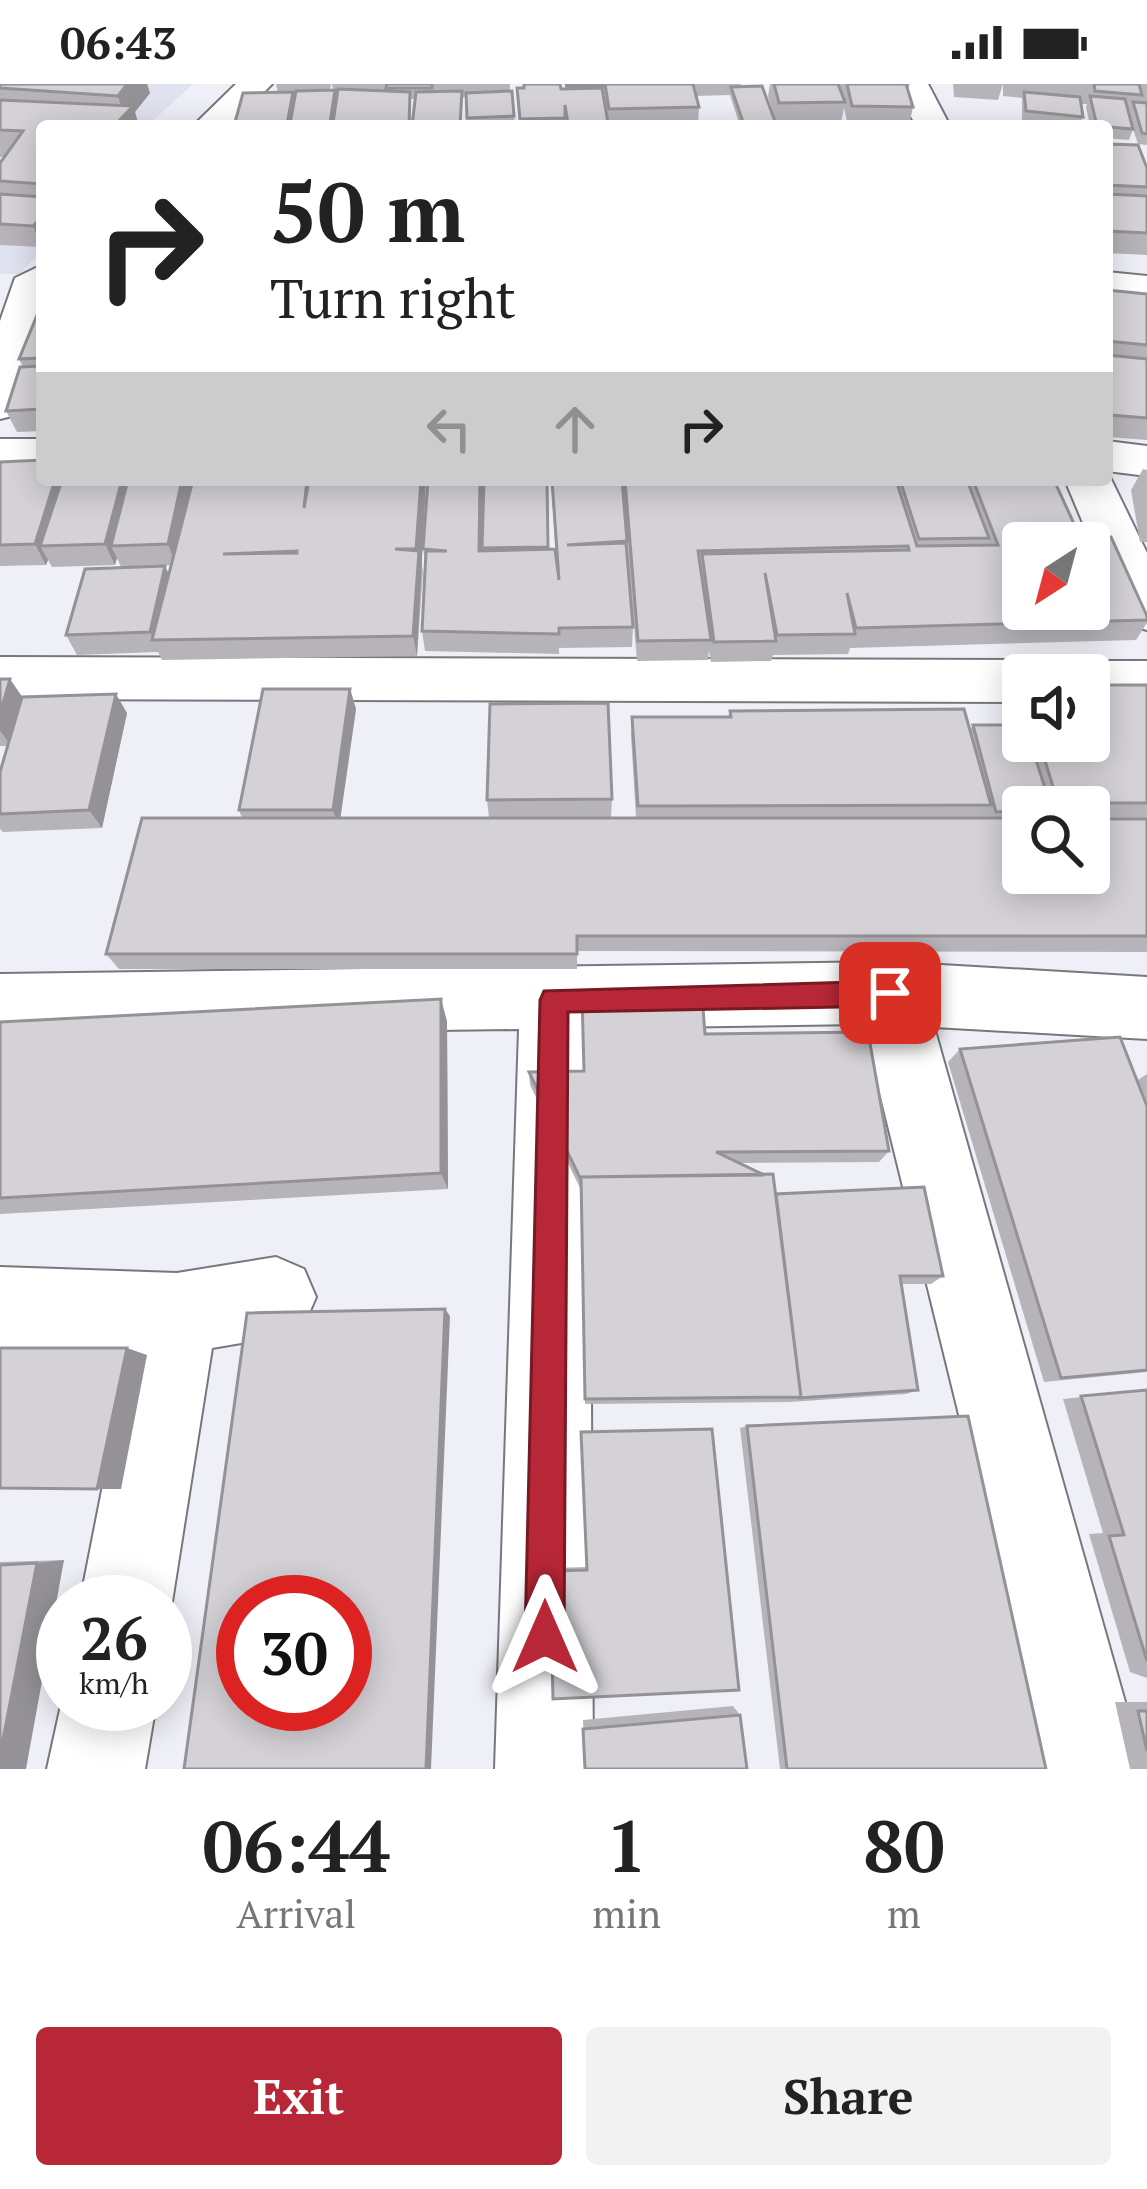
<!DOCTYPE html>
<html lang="en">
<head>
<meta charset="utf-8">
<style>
  body { margin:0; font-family:"PT Serif",serif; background:#f2f2f2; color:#222; height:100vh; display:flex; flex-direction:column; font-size:45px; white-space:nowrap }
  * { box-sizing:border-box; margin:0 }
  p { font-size:39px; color:#767676 }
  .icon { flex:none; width:66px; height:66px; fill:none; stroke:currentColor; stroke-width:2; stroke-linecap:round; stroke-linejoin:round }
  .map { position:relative; height:1685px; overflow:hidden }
  .side { display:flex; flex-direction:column; background:#fff; flex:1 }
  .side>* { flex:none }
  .top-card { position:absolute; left:36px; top:36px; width:1077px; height:366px; border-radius:12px; box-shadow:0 6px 30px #0003; background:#fff; color:#222; overflow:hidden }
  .needle { width:78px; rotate:216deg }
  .tools { position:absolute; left:1002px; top:438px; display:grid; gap:24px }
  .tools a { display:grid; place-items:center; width:108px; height:108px; border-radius:12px; background:#fff; box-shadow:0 6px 30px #0003; font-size:60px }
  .speed { position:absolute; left:36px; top:1491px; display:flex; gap:24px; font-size:60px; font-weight:700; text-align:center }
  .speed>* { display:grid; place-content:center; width:156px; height:156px; border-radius:50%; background:#fff; box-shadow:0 6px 30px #0003; line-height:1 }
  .speed small { font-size:30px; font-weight:400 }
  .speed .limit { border:18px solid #d22; background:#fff; color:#111 }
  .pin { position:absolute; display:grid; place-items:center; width:102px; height:102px; color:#fff; margin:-51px; border-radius:24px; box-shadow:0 6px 18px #0006 }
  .me { position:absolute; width:132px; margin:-66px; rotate:0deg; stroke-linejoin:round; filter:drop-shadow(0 0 9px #0008) }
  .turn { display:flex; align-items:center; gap:42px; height:252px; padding:0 36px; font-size:54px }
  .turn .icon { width:156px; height:156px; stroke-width:2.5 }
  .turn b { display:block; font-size:84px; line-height:102px }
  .lanes { display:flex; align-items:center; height:114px; padding:0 36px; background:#0003; justify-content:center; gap:60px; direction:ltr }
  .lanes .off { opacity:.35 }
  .eta { display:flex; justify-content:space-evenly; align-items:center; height:204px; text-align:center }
  .eta b { font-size:72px; font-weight:700; line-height:84px }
  .primary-button { display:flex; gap:24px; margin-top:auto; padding:24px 36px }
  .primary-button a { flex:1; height:138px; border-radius:12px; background:#b82737; color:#fff; font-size:48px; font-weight:700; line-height:138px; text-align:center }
  .primary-button a+a { background:#f2f2f2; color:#222 }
  .status { display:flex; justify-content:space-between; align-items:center; height:84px; padding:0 60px; background:#fff; direction:ltr }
  .status svg { height:33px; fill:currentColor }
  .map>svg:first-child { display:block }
</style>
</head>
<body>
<div class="status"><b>06:43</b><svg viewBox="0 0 49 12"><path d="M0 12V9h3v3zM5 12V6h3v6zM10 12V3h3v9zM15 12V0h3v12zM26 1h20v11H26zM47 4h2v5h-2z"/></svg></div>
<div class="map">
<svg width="1147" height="1685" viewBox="0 0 1147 1685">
  <rect width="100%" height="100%" fill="#eff0f7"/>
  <path fill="#e0e2f0" d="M 0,0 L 193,0 L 147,42 L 42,42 L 42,167 L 19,190 L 0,190 Z"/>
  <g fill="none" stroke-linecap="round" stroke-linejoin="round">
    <defs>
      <path id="minor" d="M 236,0 L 272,0 L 230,42 L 193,42 Z
        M 894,0 L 928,0 L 950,42 L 916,42 Z
        M 42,181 L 42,239 L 23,321 L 16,331 L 0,335 L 0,237 L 15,194 Z
        M 1107,188 L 1147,192 L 1147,216 L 1107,212 Z
        M 0,355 L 42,355 L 42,385 L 0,385 Z
        M 1107,357 L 1147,362 L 1147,392 L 1107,387 L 1147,469 L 1147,546 L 1128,540 L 1120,527 L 1065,396 L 1107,396 Z
        M 0,573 L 1023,576 L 1043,582 L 1048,591 L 1023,591 L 1023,618 L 0,615 Z
        M 1089,577 L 1147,577 L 1147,619 L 1089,619 L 1089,591 L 1065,591 L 1069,583 Z
        M 890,878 L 1147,893 L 1147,955 L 934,943 L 1144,1685 L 1046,1685 L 863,940 L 589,944 L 593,1685 L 495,1685 L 519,945 L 0,952 L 0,890 Z
        M 276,1173 L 304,1185 L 316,1213 L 304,1241 L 276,1253 L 212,1264 L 172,1518 L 165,1535 L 165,1518 L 80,1518 L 129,1269 L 0,1263 L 0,1183 L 177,1189 Z
        M 63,1612 L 63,1620 L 156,1620 L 145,1685 L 47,1685 Z"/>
    </defs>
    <use href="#minor" stroke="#77787e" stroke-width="4"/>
    <use href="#minor" fill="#fff" fill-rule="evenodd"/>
  </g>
  <path fill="#b6b4b9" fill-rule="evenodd" d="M 0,0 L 147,0 L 150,9 L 135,28 L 139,42 L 42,42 L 42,163 L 0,161 L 0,79 L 4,73 L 0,73 Z
    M 276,0 L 331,0 L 330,7 L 333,6 L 332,0 L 510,0 L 510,7 L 512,7 L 515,42 L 467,42 L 466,13 L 462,13 L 461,42 L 412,42 L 415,15 L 411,15 L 411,42 L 333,42 L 333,40 L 333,42 L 234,42 L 278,9 Z
    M 565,0 L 741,0 L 741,3 L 776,40 L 775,42 L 740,42 L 730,11 L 696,12 L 699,23 L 698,42 L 567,42 L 565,32 L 565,42 L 520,42 L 517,4 L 566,5 Z
    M 770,0 L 910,0 L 908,6 L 913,23 L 909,42 L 848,42 L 844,24 L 841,39 L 776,39 L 768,12 Z
    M 953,0 L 1147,0 L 1147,61 L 1138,60 L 1133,45 L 1129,56 L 1107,54 L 1107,42 L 1090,42 L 1086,23 L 1087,20 L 1081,20 L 1083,33 L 1079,42 L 1022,38 L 1022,14 L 1003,12 L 1003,0 L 998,16 L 954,13 Z
    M 1107,60 L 1147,84 L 1147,171 L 1107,169 Z
    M 1107,206 L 1147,210 L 1147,356 L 1107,353 Z
    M 42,219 L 42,347 L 17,348 L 6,327 L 23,283 L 19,275 Z
    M 0,378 L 42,396 L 425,396 L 421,474 L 423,488 L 417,572 L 162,576 L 158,568 L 77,571 L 66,551 L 165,482 L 169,490 L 171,481 L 121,483 L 117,474 L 115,481 L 52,483 L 48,476 L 46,481 L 0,482 Z
    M 1143,385 L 1147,386 L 1147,458 L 1140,458 L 1131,406 Z
    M 483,396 L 481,467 L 484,396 L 547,396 L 549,465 L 556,475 L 551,396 L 1054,396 L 1080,453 L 1147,532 L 1147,539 L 1136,556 L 850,564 L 848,570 L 773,571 L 771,577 L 711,578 L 709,567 L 708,576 L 637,577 L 627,459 L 633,543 L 632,563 L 559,564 L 559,570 L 425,567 L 422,547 L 426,480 L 423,465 Z
    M 0,595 L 22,613 L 127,629 L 102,744 L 3,748 L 0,745 L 0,688 L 8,662 L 0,662 Z
    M 1021,601 L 1023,601 L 1023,657 L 1089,657 L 1147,601 L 1147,868 L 577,867 L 577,885 L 119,885 L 106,870 L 242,734 L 239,726 L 350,605 L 356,625 L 340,734 L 489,734 L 487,716 L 612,715 L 611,733 L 636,734 L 631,652 L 632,633 L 728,633 L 730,627 L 970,646 L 973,641 L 1016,641 L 1010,620 ZM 1023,723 L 1089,723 L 1089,789 L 1023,789 Z
    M 447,937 L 448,1105 L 0,1130 L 0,938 Z
    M 705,950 L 889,1067 L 879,1078 L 739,1079 L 776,1110 L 943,1192 L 931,1200 L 901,1200 L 918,1306 L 906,1310 L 790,1318 L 585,1320 L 581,1106 L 530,1001 L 529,988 L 584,987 Z
    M 960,965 L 1147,1022 L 1147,1288 L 1044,1298 L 948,978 Z
    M 1147,990 L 1147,1018 L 1138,996 Z
    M 1147,1306 L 1147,1594 L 1130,1588 L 1089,1450 L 1103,1449 L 1063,1315 Z
    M 747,1342 L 1046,1685 L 780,1685 L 740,1344 Z
    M 64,1476 L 0,1685 L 0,1478 Z
    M 587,1483 L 739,1606 L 550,1487 L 551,1484 Z
    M 1115,1618 L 1147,1618 L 1147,1685 L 1130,1685 Z
    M 733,1622 L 740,1631 L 585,1685 L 583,1636 Z"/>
  <path fill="#949296" d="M 127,0 L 147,0 L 150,9 L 135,28 L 139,42 L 114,42 L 124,32 L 118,12 Z
    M 42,133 L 42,163 L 33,142 Z
    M 55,396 L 72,396 L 40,462 L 48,476 L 46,481 L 35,460 Z
    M 122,396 L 137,396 L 111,462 L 117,474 L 115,481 L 105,460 Z
    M 182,396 L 194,396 L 176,481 L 168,460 Z
    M 421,396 L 425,396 L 426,399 L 417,572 L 413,552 L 419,478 L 416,465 Z
    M 480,396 L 483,396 L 481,487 L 479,467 Z
    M 165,482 L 174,503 L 154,556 L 150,548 Z
    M 10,595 L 23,614 L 11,661 L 0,647 L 0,630 Z
    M 350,605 L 356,625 L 339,744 L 333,726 Z
    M 116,610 L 127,629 L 102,744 L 89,726 Z
    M 441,915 L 447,937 L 448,1105 L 441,1089 Z
    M 445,1225 L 450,1232 L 431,1685 L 426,1685 Z
    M 127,1264 L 147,1271 L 121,1405 L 97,1405 Z
    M 64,1476 L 26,1685 L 0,1685 L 0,1671 L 37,1479 Z"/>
  <path fill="#d4d1d7" stroke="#949296" stroke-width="3" fill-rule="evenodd" d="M 0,0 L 127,0 L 118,12 L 0,4 Z
    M 387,0 L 432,0 L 432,4 L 386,4 Z
    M 524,0 L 560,0 L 561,5 L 602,4 L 608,39 L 568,40 L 565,21 L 565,34 L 520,35 L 517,4 L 524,4 Z
    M 566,0 L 604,0 L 604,2 L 567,3 Z
    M 605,0 L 693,0 L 699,23 L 609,25 Z
    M 774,0 L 838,0 L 845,18 L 779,19 Z
    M 847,0 L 906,0 L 913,23 L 852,22 Z
    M 1094,0 L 1139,0 L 1142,11 L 1095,7 Z
    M 762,2 L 776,40 L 744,41 L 731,3 Z
    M 338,5 L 410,8 L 409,42 L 364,42 L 365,38 L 333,39 Z
    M 335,6 L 330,39 L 290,40 L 296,7 Z
    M 462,7 L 460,41 L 412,42 L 416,8 Z
    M 512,7 L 514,32 L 467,34 L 466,9 Z
    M 293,8 L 287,40 L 234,42 L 243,9 Z
    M 1024,8 L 1080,13 L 1083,33 L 1026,27 Z
    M 1090,12 L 1125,15 L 1133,45 L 1097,42 Z
    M 0,16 L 133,22 L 114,42 L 42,42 L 42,100 L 0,97 L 0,79 L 23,47 L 0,46 Z
    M 1133,18 L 1147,19 L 1147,50 L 1142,49 Z
    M 1107,60 L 1138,61 L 1147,84 L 1147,103 L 1107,101 Z
    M 0,110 L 42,113 L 42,133 L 33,142 L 0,140 Z
    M 1107,110 L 1147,112 L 1147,149 L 1107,147 Z
    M 1107,206 L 1147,210 L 1147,261 L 1107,257 Z
    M 42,219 L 42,274 L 19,275 Z
    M 1107,271 L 1147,275 L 1147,334 L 1110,331 L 1107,317 Z
    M 42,282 L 42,325 L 6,327 L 20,283 Z
    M 42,376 L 42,396 L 55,396 L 35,460 L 0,461 L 0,378 Z
    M 62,396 L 122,396 L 105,460 L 40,462 Z
    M 128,396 L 182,396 L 168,460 L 111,462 Z
    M 193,396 L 307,396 L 304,424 L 309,396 L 421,396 L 416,465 L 395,465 L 419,467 L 413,552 L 152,556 ZM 297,467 L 297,469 L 223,470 Z
    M 428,396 L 480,396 L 479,467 L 555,465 L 559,496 L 552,396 L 622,396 L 627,457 L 567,461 L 626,459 L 633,543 L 559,544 L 559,550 L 422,547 L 426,467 L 447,467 L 423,465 Z
    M 484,396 L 547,396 L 548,463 L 482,464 Z
    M 625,396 L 896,396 L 917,462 L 998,461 L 973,396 L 1054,396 L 1080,453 L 1111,453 L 1147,532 L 1147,536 L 856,544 L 847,509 L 855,550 L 777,551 L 765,489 L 776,557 L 714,558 L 702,470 L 909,466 L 908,462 L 698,467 L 711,556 L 638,557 ZM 1023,459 L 1089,459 L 1089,525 L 1023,525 Z
    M 900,396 L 967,396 L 989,454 L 919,455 Z
    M 165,482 L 150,548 L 66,551 L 85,485 Z
    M 0,595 L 10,595 L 0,630 Z
    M 1089,601 L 1147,601 L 1147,719 L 1058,719 L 1039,657 L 1089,657 Z
    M 263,605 L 350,605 L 333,726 L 239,726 Z
    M 116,610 L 89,726 L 0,730 L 0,688 L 22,613 Z
    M 608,619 L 612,715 L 487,716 L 490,620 Z
    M 964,625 L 991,721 L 638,722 L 632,633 L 731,633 L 730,627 Z
    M 973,641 L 1023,641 L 1023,657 L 1030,657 L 1051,723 L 1023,723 L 1023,727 L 996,728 Z
    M 142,734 L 1023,734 L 1023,789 L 1089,789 L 1089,735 L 1147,735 L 1147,852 L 577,852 L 577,870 L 106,870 Z
    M 702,911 L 705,950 L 868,948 L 889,1067 L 716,1068 L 764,1091 L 581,1093 L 581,1096 L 529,988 L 584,987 L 582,913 Z
    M 441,915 L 441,1089 L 0,1114 L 0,938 Z
    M 1120,953 L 1147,1022 L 1147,1286 L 1061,1294 L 960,965 Z
    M 773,1090 L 801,1313 L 585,1315 L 581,1093 Z
    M 924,1103 L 943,1192 L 900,1192 L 918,1306 L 798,1314 L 801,1313 L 776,1110 Z
    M 445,1225 L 426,1685 L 184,1685 L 247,1229 ZM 243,1518 L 345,1518 L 345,1620 L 243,1620 Z
    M 0,1264 L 127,1264 L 97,1405 L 0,1404 Z
    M 1147,1306 L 1147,1577 L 1109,1452 L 1124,1451 L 1081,1312 Z
    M 968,1332 L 1046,1685 L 787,1685 L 747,1342 Z
    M 712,1345 L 739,1606 L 553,1615 L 550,1487 L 587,1486 L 581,1348 Z
    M 37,1479 L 0,1671 L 0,1481 Z
    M 1138,1627 L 1147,1627 L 1147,1667 Z
    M 740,1631 L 747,1685 L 585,1685 L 583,1645 Z"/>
  <path fill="#b82737" stroke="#781924" stroke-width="3" d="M 890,897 L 900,900 L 905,909 L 900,918 L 890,922 L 568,928 L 564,1553 L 558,1567 L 545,1572 L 531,1567 L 525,1553 L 540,916 L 544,907 Z"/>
</svg>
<div class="tools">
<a><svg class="needle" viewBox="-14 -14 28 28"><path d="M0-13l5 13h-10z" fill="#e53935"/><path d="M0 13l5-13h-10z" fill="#767676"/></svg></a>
<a><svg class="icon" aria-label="sound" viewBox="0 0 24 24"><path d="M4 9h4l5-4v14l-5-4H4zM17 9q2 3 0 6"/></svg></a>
<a><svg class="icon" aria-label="search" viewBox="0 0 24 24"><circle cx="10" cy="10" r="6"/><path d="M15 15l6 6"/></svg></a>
</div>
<div class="speed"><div>26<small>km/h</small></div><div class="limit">30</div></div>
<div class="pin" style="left:890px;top:909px;background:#d93025"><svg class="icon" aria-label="arrive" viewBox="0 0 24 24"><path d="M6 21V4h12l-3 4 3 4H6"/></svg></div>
<svg class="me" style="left:545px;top:1553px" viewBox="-20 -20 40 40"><path d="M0-17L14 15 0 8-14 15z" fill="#b82737" stroke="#fff" stroke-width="4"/></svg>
<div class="top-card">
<div class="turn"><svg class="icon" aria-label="right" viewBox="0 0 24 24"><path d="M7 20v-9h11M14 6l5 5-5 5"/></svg><div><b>50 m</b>Turn right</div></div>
<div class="lanes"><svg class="icon off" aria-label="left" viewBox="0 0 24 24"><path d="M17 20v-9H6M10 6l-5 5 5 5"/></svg><svg class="icon off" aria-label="ahead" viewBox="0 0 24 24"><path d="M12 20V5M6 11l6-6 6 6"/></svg><svg class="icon" aria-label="right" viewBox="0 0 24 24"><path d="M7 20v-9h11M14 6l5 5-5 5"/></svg></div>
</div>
</div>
<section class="side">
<div class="eta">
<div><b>06:44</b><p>Arrival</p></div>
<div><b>1</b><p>min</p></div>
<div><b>80</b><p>m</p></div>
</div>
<div class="primary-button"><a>Exit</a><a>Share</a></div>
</section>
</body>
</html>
